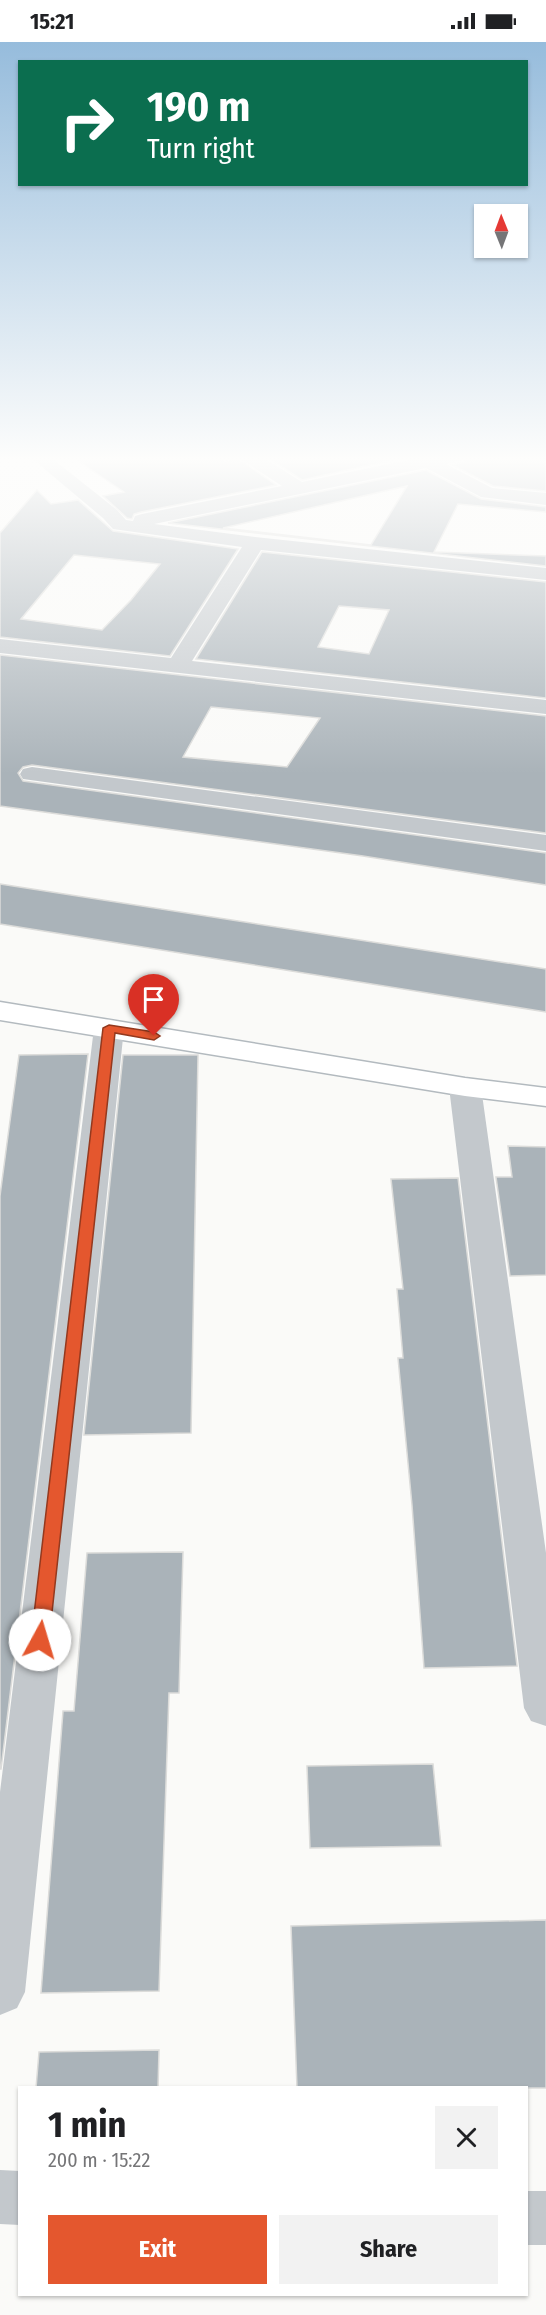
<!DOCTYPE html>
<html lang="en">
<head>
<meta charset="utf-8">
<style>
  body { margin:0; font-family:"Fira Sans Condensed",sans-serif; background:#f2f2f2; color:#202124; height:100vh; display:flex; flex-direction:column; font-size:22px; white-space:nowrap }
  * { box-sizing:border-box; margin:0 }
  p { font-size:20px; color:#757577 }
  .icon { flex:none; width:33px; height:33px; fill:none; stroke:currentColor; stroke-width:2; stroke-linecap:round; stroke-linejoin:round }
  .map { position:relative; flex:1; overflow:hidden }
  .panel { position:absolute; left:18px; top:2044px; width:510px; height:210px; display:flex; flex-direction:column; background:#fff; border-radius:0px; box-shadow:0 2px 4px #0004 }
  .panel>* { flex:none }
  .guide { position:absolute; left:18px; top:18px; width:510px; height:126px; border-radius:0px; box-shadow:0 2px 4px #0004; background:#0b6e4f; color:#fff; overflow:hidden }
  .needle { width:39px; rotate:359deg }
  .controls { position:absolute; left:474px; top:162px; display:grid; gap:12px }
  .controls a { display:grid; place-items:center; width:54px; height:54px; border-radius:0px; background:#fff; box-shadow:0 2px 4px #0004; font-size:30px }
  .pin { position:absolute; display:grid; place-items:center; width:51px; height:51px; color:#fff; margin:-62px -26px; border-radius:50% 50% 50% 0; rotate:-45deg; box-shadow:0 0 6px #0007 }
  .pin .icon { rotate:45deg }
  .me { position:absolute; width:66px; margin:-33px; rotate:6deg; stroke-linejoin:round; filter:drop-shadow(0 0 4px #0008) }
  .turn { display:flex; align-items:center; gap:21px; height:126px; padding:0 30px; font-size:27px }
  .turn .icon { width:78px; height:78px; stroke-width:2.5 }
  .turn b { display:block; font-size:42px; line-height:51px }
  .round { display:grid; place-items:center; flex:none; width:63px; height:63px; border-radius:0px; background:#f2f2f2 }
  .overview { display:flex; align-items:center; justify-content:space-between; height:102px; padding:0 30px }
  h1 { font-size:36px; font-weight:700; line-height:45px }
  .action { display:flex; gap:12px; margin-top:auto; padding:12px 30px }
  .action a { flex:1; height:69px; border-radius:0px; background:#e4572e; color:#fff; font-size:24px; font-weight:700; line-height:69px; text-align:center }
  .action a+a { background:#f2f2f2; color:#202124 }
  .status { display:flex; justify-content:space-between; align-items:center; height:42px; padding:0 30px; background:#fff; direction:ltr }
  .status svg { height:16px; fill:currentColor }
  .map>svg:first-child { display:block }
</style>
</head>
<body>
<div class="status"><b>15:21</b><svg viewBox="0 0 49 12"><path d="M0 12V9h3v3zM5 12V6h3v6zM10 12V3h3v9zM15 12V0h3v12zM26 1h20v11H26zM47 4h2v5h-2z"/></svg></div>
<div class="map">
<svg width="546" height="2273" viewBox="0 0 546 2273">
  <rect width="100%" height="100%" fill="#fafaf8"/>
  <path fill="#aab3b9" stroke="#dcdcda" stroke-width="1.5" fill-rule="evenodd" d="M 71,414 L 215,414 L 225,419 L 239,417 L 276,443 L 141,470 L 134,472 L 132,477 L 127,476 L 103,454 L 124,450 Z
    M 265,414 L 411,414 L 302,438 Z
    M 467,414 L 546,414 L 546,449 L 493,444 L 452,423 L 464,420 Z
    M 426,428 L 481,457 L 546,465 L 546,470 L 458,462 L 434,510 L 546,514 L 546,524 L 168,481 ZM 407,444 L 371,503 L 223,486 Z
    M 37,448 L 51,462 L 78,458 L 113,489 L 238,507 L 170,614 L 0,595 L 0,491 ZM 74,513 L 160,522 L 131,558 L 102,588 L 21,577 Z
    M 262,510 L 546,540 L 546,656 L 196,617 ZM 339,564 L 389,568 L 369,612 L 318,605 Z
    M 0,613 L 546,674 L 546,791 L 32,723 L 23,725 L 18,731 L 23,739 L 546,811 L 546,843 L 363,814 L 0,764 ZM 211,665 L 272,671 L 320,676 L 287,725 L 183,715 Z
    M 0,842 L 546,927 L 546,970 L 0,882 Z
    M 88,1012 L 1,1727 L 0,1727 L 0,1154 L 7,1101 L 19,1013 Z
    M 123,1013 L 198,1013 L 191,1391 L 84,1393 Z
    M 508,1104 L 546,1105 L 546,1233 L 510,1234 L 496,1135 L 512,1135 Z
    M 458,1136 L 517,1624 L 424,1626 L 412,1463 L 398,1316 L 403,1316 L 397,1247 L 403,1247 L 391,1137 Z
    M 183,1510 L 179,1651 L 169,1651 L 159,1949 L 41,1951 L 63,1669 L 74,1669 L 87,1511 Z
    M 433,1722 L 441,1804 L 310,1806 L 307,1724 Z
    M 546,1878 L 546,2046 L 297,2046 L 291,1884 Z
    M 159,2008 L 158,2046 L 36,2046 L 39,2010 Z"/>
  <g fill="none" stroke-linecap="round" stroke-linejoin="round">
    <defs>
      <path id="secondary" d="M 0,960 L 465,1036 L 546,1046 L 546,1064 L 465,1054 L 0,978 Z"/>
    </defs>
    <use href="#secondary" stroke="#b3babf" stroke-width="3"/>
    <path fill="#c3c8cc" fill-rule="evenodd" d="M 29,414 L 49,414 L 117,468 L 126,478 L 133,479 L 135,474 L 142,472 L 282,444 L 242,418 L 240,414 L 261,414 L 302,440 L 413,417 L 413,414 L 465,414 L 463,418 L 446,422 L 492,446 L 546,451 L 546,463 L 481,455 L 426,426 L 154,482 L 255,495 L 546,526 L 546,538 L 261,508 L 192,619 L 546,658 L 546,672 L 0,611 L 0,597 L 171,616 L 242,505 L 113,487 L 103,476 Z
      M 32,725 L 546,793 L 546,809 L 23,737 L 20,732 L 23,727 Z
      M 109,977 L 120,980 L 124,986 L 25,1950 L 17,1966 L 0,1973 L 0,1750 L 94,986 L 98,980 Z
      M 465,1036 L 476,1038 L 481,1045 L 546,1511 L 546,1684 L 531,1679 L 524,1666 L 449,1045 L 454,1038 Z
      M 0,2128 L 20,2129 L 20,2183 L 0,2182 Z
      M 526,2149 L 546,2149 L 546,2203 L 526,2203 Z"/>
    <use href="#secondary" fill="#fff" fill-rule="evenodd"/>
  </g>
  <linearGradient id="sky" x2="0" y2="1"><stop stop-color="#96bcdc"/><stop offset="0.57" stop-color="#fdfdfc"/><stop offset="1" stop-color="#fdfdfc" stop-opacity="0"/></linearGradient>
  <rect width="546" height="732" fill="url(#sky)"/>
  <path fill="#e4572e" stroke="#94391e" stroke-width="1.5" d="M 109,983 L 154,990 L 160,994 L 154,998 L 115,991 L 49,1598 L 46,1603 L 40,1605 L 34,1603 L 31,1598 L 103,986 Z"/>
</svg>
<div class="controls">
<a><svg class="needle" viewBox="-14 -14 28 28"><path d="M0-13l5 13h-10z" fill="#e53935"/><path d="M0 13l5-13h-10z" fill="#757577"/></svg></a>
</div>
<div class="pin" style="left:154px;top:994px;background:#d93025"><svg class="icon" aria-label="arrive" viewBox="0 0 24 24"><path d="M6 21V4h12l-3 4 3 4H6"/></svg></div>
<svg class="me" style="left:40px;top:1598px" viewBox="-20 -20 40 40"><circle r="19" fill="#fff"/><path d="M0-13L10 11 0 6-10 11z" fill="#e4572e"/></svg>
<div class="guide">
<div class="turn"><svg class="icon" aria-label="right" viewBox="0 0 24 24"><path d="M7 20v-9h11M14 6l5 5-5 5"/></svg><div><b>190 m</b>Turn right</div></div>
</div>
<section class="panel">
<div class="overview"><div><h1>1 min</h1><p>200 m · 15:22</p></div><a class="round"><svg class="icon" aria-label="close" viewBox="0 0 24 24"><path d="M6 6l12 12M18 6L6 18"/></svg></a></div>
<div class="action"><a>Exit</a><a>Share</a></div>
</section>
</div>
</body>
</html>
